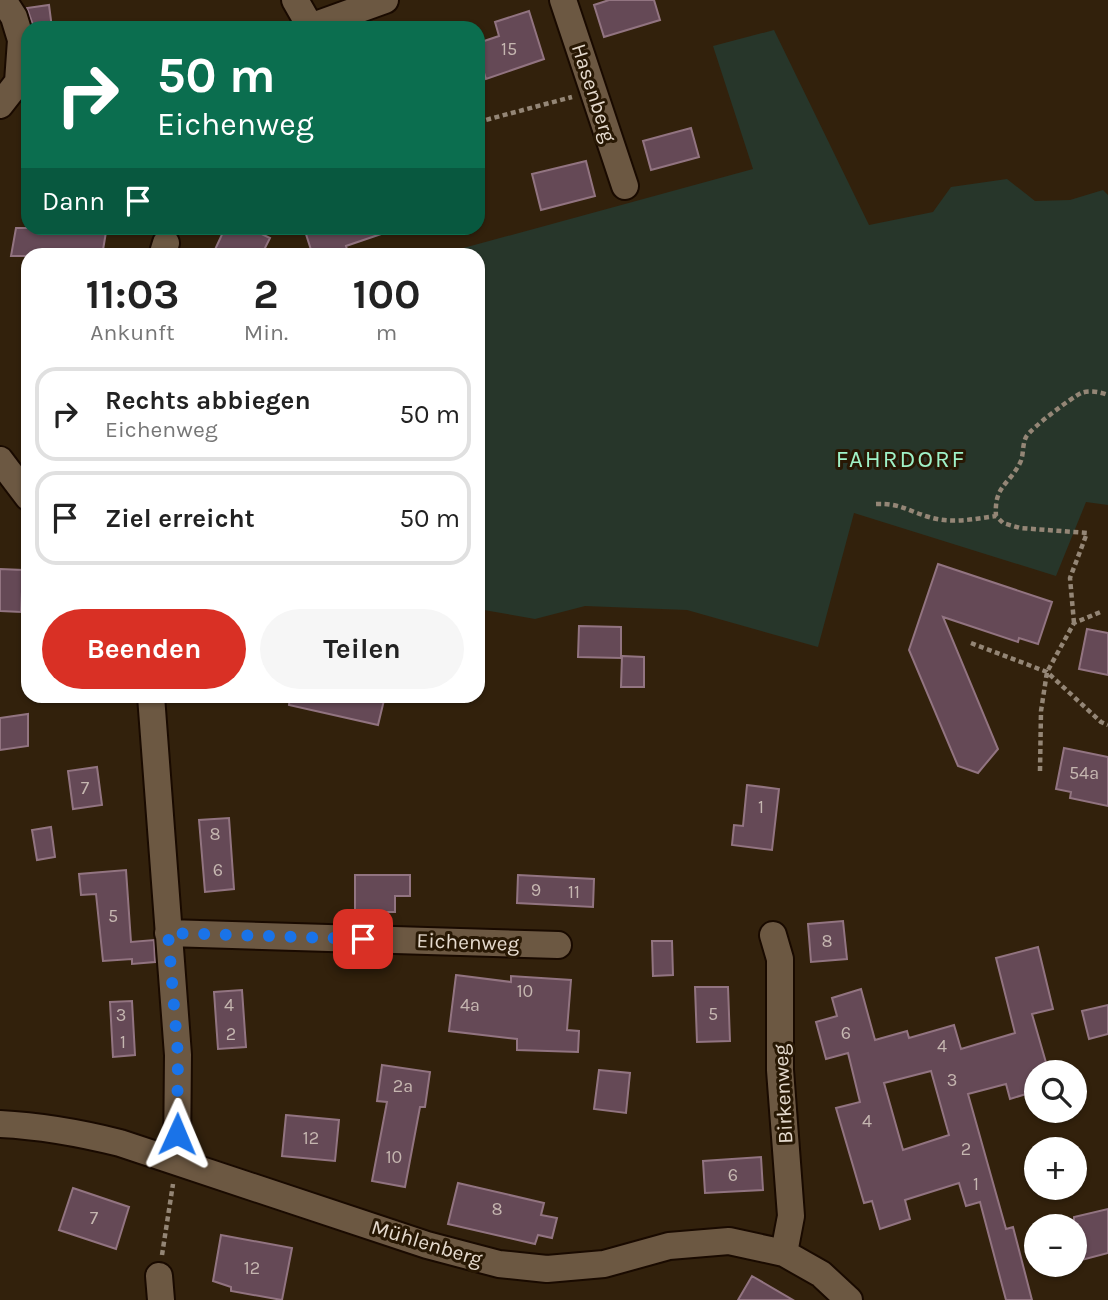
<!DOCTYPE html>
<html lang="de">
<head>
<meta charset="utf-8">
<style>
  body { margin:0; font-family:Karla,sans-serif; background:#f6f6f6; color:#222; height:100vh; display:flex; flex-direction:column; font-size:26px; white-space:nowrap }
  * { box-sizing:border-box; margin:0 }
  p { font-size:23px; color:#767676 }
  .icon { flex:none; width:38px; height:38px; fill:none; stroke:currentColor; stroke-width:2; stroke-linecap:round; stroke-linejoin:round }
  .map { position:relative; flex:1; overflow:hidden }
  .sheet { position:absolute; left:21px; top:248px; width:464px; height:455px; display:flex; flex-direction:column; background:#fff; border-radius:21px; box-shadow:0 2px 5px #0004 }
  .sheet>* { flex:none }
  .hud { position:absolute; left:21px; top:21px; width:464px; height:214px; border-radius:21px; box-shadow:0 2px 5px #0004; background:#0b6e4f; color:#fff; overflow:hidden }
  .fabs { position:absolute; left:1024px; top:1060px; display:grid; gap:14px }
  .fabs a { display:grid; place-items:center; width:63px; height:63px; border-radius:50%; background:#fff; box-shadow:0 2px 5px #0004; font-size:35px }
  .pin { position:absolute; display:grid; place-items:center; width:60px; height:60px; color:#fff; margin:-30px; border-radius:14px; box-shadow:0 4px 10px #0006 }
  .me { position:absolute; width:77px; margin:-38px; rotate:1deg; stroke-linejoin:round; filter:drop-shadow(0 0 5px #0008) }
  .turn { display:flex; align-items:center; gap:24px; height:147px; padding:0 21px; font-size:32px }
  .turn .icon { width:91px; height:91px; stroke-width:2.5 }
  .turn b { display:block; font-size:49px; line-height:60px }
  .then { display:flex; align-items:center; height:66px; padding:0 21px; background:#0003; gap:14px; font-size:26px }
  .eta { display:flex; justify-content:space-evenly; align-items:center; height:119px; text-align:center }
  .eta b { font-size:42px; font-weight:700; line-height:49px }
  .action { display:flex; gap:14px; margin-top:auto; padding:14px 21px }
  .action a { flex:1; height:80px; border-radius:42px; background:#d93025; color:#fff; font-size:28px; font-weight:700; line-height:80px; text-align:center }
  .action a+a { background:#f6f6f6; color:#222 }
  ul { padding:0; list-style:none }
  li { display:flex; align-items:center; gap:21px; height:94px; margin:0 14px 10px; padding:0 7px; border:4px solid #e0e0e0; border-radius:21px }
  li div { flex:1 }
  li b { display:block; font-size:26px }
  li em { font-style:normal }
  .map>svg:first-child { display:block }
</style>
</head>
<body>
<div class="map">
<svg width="1108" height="1300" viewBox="0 0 1108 1300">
  <rect width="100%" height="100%" fill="#32210c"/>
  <path fill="#27362a" d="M 774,30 L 869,225 L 933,212 L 951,187 L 1007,179 L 1035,201 L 1070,200 L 1103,190 L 1108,195 L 1108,505 L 1086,502 L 1056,576 L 854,513 L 818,647 L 687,610 L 585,606 L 535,619 L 478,609 L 478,256 L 438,255 L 753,169 L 713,46 Z"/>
  <path fill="#654956" stroke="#927481" stroke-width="2" fill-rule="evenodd" d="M 609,0 L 654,0 L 660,20 L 604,37 L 594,5 Z
    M 49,5 L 52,28 L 34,28 L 27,8 Z
    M 529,11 L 544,59 L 486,79 L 478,54 L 478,43 L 499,36 L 495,22 Z
    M 691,128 L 699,157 L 651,170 L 643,141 Z
    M 586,161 L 595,196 L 541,210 L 532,174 Z
    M 16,228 L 76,228 L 106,232 L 102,256 L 11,256 Z
    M 225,228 L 249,228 L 270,238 L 261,256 L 212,256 Z
    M 304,228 L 390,228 L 390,231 L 346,246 L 349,256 L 313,256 Z
    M 938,564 L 1052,602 L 1038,644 L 1019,638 L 1018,642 L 943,617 L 998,749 L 978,773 L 958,766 L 909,650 Z
    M 0,569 L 23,570 L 21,612 L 0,611 Z
    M 579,626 L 621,627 L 621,658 L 578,657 Z
    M 1087,629 L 1108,633 L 1108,675 L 1079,669 Z
    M 622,656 L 644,657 L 644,687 L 621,687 Z
    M 290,696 L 385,696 L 378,725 L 289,705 Z
    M 28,714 L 28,746 L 0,750 L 0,718 Z
    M 1064,748 L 1108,757 L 1108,806 L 1070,798 L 1071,792 L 1056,789 Z
    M 97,767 L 102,805 L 73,809 L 68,771 Z
    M 747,785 L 779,789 L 772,850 L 732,845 L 734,825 L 743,826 Z
    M 229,818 L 234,889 L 205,892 L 199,820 Z
    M 51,827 L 55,857 L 37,860 L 32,830 Z
    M 126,870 L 131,942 L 154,940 L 155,962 L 132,964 L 132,959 L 103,961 L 96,894 L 81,895 L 79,874 Z
    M 355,875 L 410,875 L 410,896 L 395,896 L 395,912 L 355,912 Z
    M 518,875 L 594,879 L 593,907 L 517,903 Z
    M 843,921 L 847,959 L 811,962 L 808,924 Z
    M 652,941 L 672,941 L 673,975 L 653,976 Z
    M 1038,947 L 1053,1009 L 1032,1014 L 1049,1073 L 1036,1073 L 1036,1091 L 1010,1099 L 1006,1084 L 968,1094 L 1006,1229 L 1013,1227 L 1032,1300 L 1006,1300 L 980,1202 L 966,1206 L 959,1183 L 905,1200 L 910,1219 L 880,1229 L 872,1201 L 864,1203 L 836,1108 L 860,1102 L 848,1053 L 826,1059 L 816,1022 L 837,1016 L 832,998 L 861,989 L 875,1040 L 907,1031 L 909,1038 L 954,1025 L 961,1049 L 1015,1033 L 996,958 ZM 931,1071 L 949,1135 L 903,1150 L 884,1083 Z
    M 456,975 L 511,982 L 511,976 L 571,980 L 567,1030 L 579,1031 L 578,1052 L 517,1050 L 517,1039 L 449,1031 Z
    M 695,987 L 728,987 L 730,1041 L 697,1042 Z
    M 242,990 L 246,1047 L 218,1049 L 214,992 Z
    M 132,1001 L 135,1055 L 113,1057 L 110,1002 Z
    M 1108,1005 L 1108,1034 L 1089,1039 L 1082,1011 Z
    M 382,1065 L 430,1072 L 425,1107 L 420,1107 L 405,1187 L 372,1181 L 387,1102 L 377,1101 Z
    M 599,1070 L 630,1073 L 626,1113 L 594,1109 Z
    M 286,1115 L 339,1120 L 335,1161 L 282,1156 Z
    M 761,1157 L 763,1190 L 705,1193 L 703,1161 Z
    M 458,1183 L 544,1203 L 541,1215 L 557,1218 L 552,1238 L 538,1235 L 535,1244 L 448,1224 Z
    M 73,1188 L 129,1207 L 116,1249 L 59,1230 Z
    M 1108,1209 L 1108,1253 L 1074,1262 L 1074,1217 Z
    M 221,1235 L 292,1248 L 282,1300 L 231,1291 L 231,1287 L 213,1281 Z
    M 752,1276 L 793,1300 L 738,1300 Z"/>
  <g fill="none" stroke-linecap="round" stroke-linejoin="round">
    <defs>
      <path id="minor" d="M 295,0 L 311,28
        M 563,0 L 625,186
        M 310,27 L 385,0
        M 0,105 L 18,82 L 21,40 L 14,17 L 3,0
        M 162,256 L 166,243
        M 0,460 L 28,497
        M 151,696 L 178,1055 L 177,1160
        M 168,933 L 558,945
        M 773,935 L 780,959 L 780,1070 L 791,1216 L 784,1253
        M 0,1124 C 41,1126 80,1133 120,1143 L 427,1245 L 499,1264 L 547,1269 L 604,1264 L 669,1246 L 729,1241 L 784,1253 L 821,1274 L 849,1300
        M 159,1276 L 161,1300"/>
    </defs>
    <use href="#minor" stroke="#190a00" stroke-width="30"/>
    <path stroke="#948676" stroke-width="4.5" stroke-dasharray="5 3.5" stroke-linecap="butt" d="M 478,122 L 572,97
      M 876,504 C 900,503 908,511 929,517 C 951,524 974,519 996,516
      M 1074,623 L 1070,578 L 1087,533 L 1020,528 L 1003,523 L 996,516 C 994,486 1008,486 1020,463 C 1024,455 1022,445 1026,437 C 1031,428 1071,398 1081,393 C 1089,390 1101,392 1108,395
      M 971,643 L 1047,672 L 1101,722 L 1108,725
      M 1040,771 L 1041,711 L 1047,672 L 1074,623 L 1103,611
      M 162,1255 L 173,1184"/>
    <use href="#minor" stroke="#6c5842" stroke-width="26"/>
  </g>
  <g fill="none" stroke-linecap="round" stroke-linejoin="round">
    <path stroke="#1a73e8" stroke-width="12" stroke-dasharray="0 21.6" d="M 177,1134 L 178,1055 L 168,933 L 363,939"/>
  </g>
  <g text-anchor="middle" stroke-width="6" stroke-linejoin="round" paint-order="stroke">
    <g font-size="18" fill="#c5b6b0">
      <text x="509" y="55">15</text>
      <text x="1084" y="779">54a</text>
      <text x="85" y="794">7</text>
      <text x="761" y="813">1</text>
      <text x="215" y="840">8</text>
      <text x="218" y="876">6</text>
      <text x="536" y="896">9</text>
      <text x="574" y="898">11</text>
      <text x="113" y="922">5</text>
      <text x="827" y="947">8</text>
      <text x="525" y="997">10</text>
      <text x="229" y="1011">4</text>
      <text x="470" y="1011">4a</text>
      <text x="713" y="1020">5</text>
      <text x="121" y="1021">3</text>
      <text x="846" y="1039">6</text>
      <text x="231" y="1040">2</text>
      <text x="123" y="1048">1</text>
      <text x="942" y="1052">4</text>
      <text x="952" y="1086">3</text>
      <text x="403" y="1092">2a</text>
      <text x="867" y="1127">4</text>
      <text x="311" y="1144">12</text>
      <text x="966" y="1155">2</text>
      <text x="394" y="1163">10</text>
      <text x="733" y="1181">6</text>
      <text x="976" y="1190">1</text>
      <text x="497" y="1215">8</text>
      <text x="94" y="1224">7</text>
      <text x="252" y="1274">12</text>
    </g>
    <g font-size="21" fill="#e5dace" stroke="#281804">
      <text transform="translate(594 93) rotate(72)" y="7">Hasenberg</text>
      <text transform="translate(468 942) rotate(2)" y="7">Eichenweg</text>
      <text transform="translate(783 1094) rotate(-93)" y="7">Birkenweg</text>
      <text transform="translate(427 1243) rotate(17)" y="7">Mühlenberg</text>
    </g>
    <g font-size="24" letter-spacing="2" fill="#9ff2c8" stroke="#281804">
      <text x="901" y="467">FAHRDORF</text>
    </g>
  </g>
</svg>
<div class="fabs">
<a><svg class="icon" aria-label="search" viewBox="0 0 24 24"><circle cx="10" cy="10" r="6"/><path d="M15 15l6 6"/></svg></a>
<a>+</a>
<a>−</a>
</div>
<div class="pin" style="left:363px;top:939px;background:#d93025"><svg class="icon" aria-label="arrive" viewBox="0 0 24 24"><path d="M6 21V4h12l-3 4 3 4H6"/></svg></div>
<svg class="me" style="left:177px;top:1134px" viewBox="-20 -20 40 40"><path d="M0-17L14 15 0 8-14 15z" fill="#1a73e8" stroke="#fff" stroke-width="4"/></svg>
<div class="hud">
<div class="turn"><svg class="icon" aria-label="right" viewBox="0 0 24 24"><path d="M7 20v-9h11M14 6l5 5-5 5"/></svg><div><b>50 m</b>Eichenweg</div></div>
<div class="then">Dann<svg class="icon" aria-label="arrive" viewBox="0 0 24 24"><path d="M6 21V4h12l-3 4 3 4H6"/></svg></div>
</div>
<section class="sheet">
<div class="eta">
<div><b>11:03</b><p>Ankunft</p></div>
<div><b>2</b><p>Min.</p></div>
<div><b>100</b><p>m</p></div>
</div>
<ul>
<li><svg class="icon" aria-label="right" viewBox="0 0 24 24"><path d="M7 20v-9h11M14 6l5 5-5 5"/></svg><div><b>Rechts abbiegen</b><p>Eichenweg</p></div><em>50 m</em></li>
<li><svg class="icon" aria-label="arrive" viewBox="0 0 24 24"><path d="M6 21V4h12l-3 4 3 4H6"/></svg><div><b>Ziel erreicht</b></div><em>50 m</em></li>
</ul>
<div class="action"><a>Beenden</a><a>Teilen</a></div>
</section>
</div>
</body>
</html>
